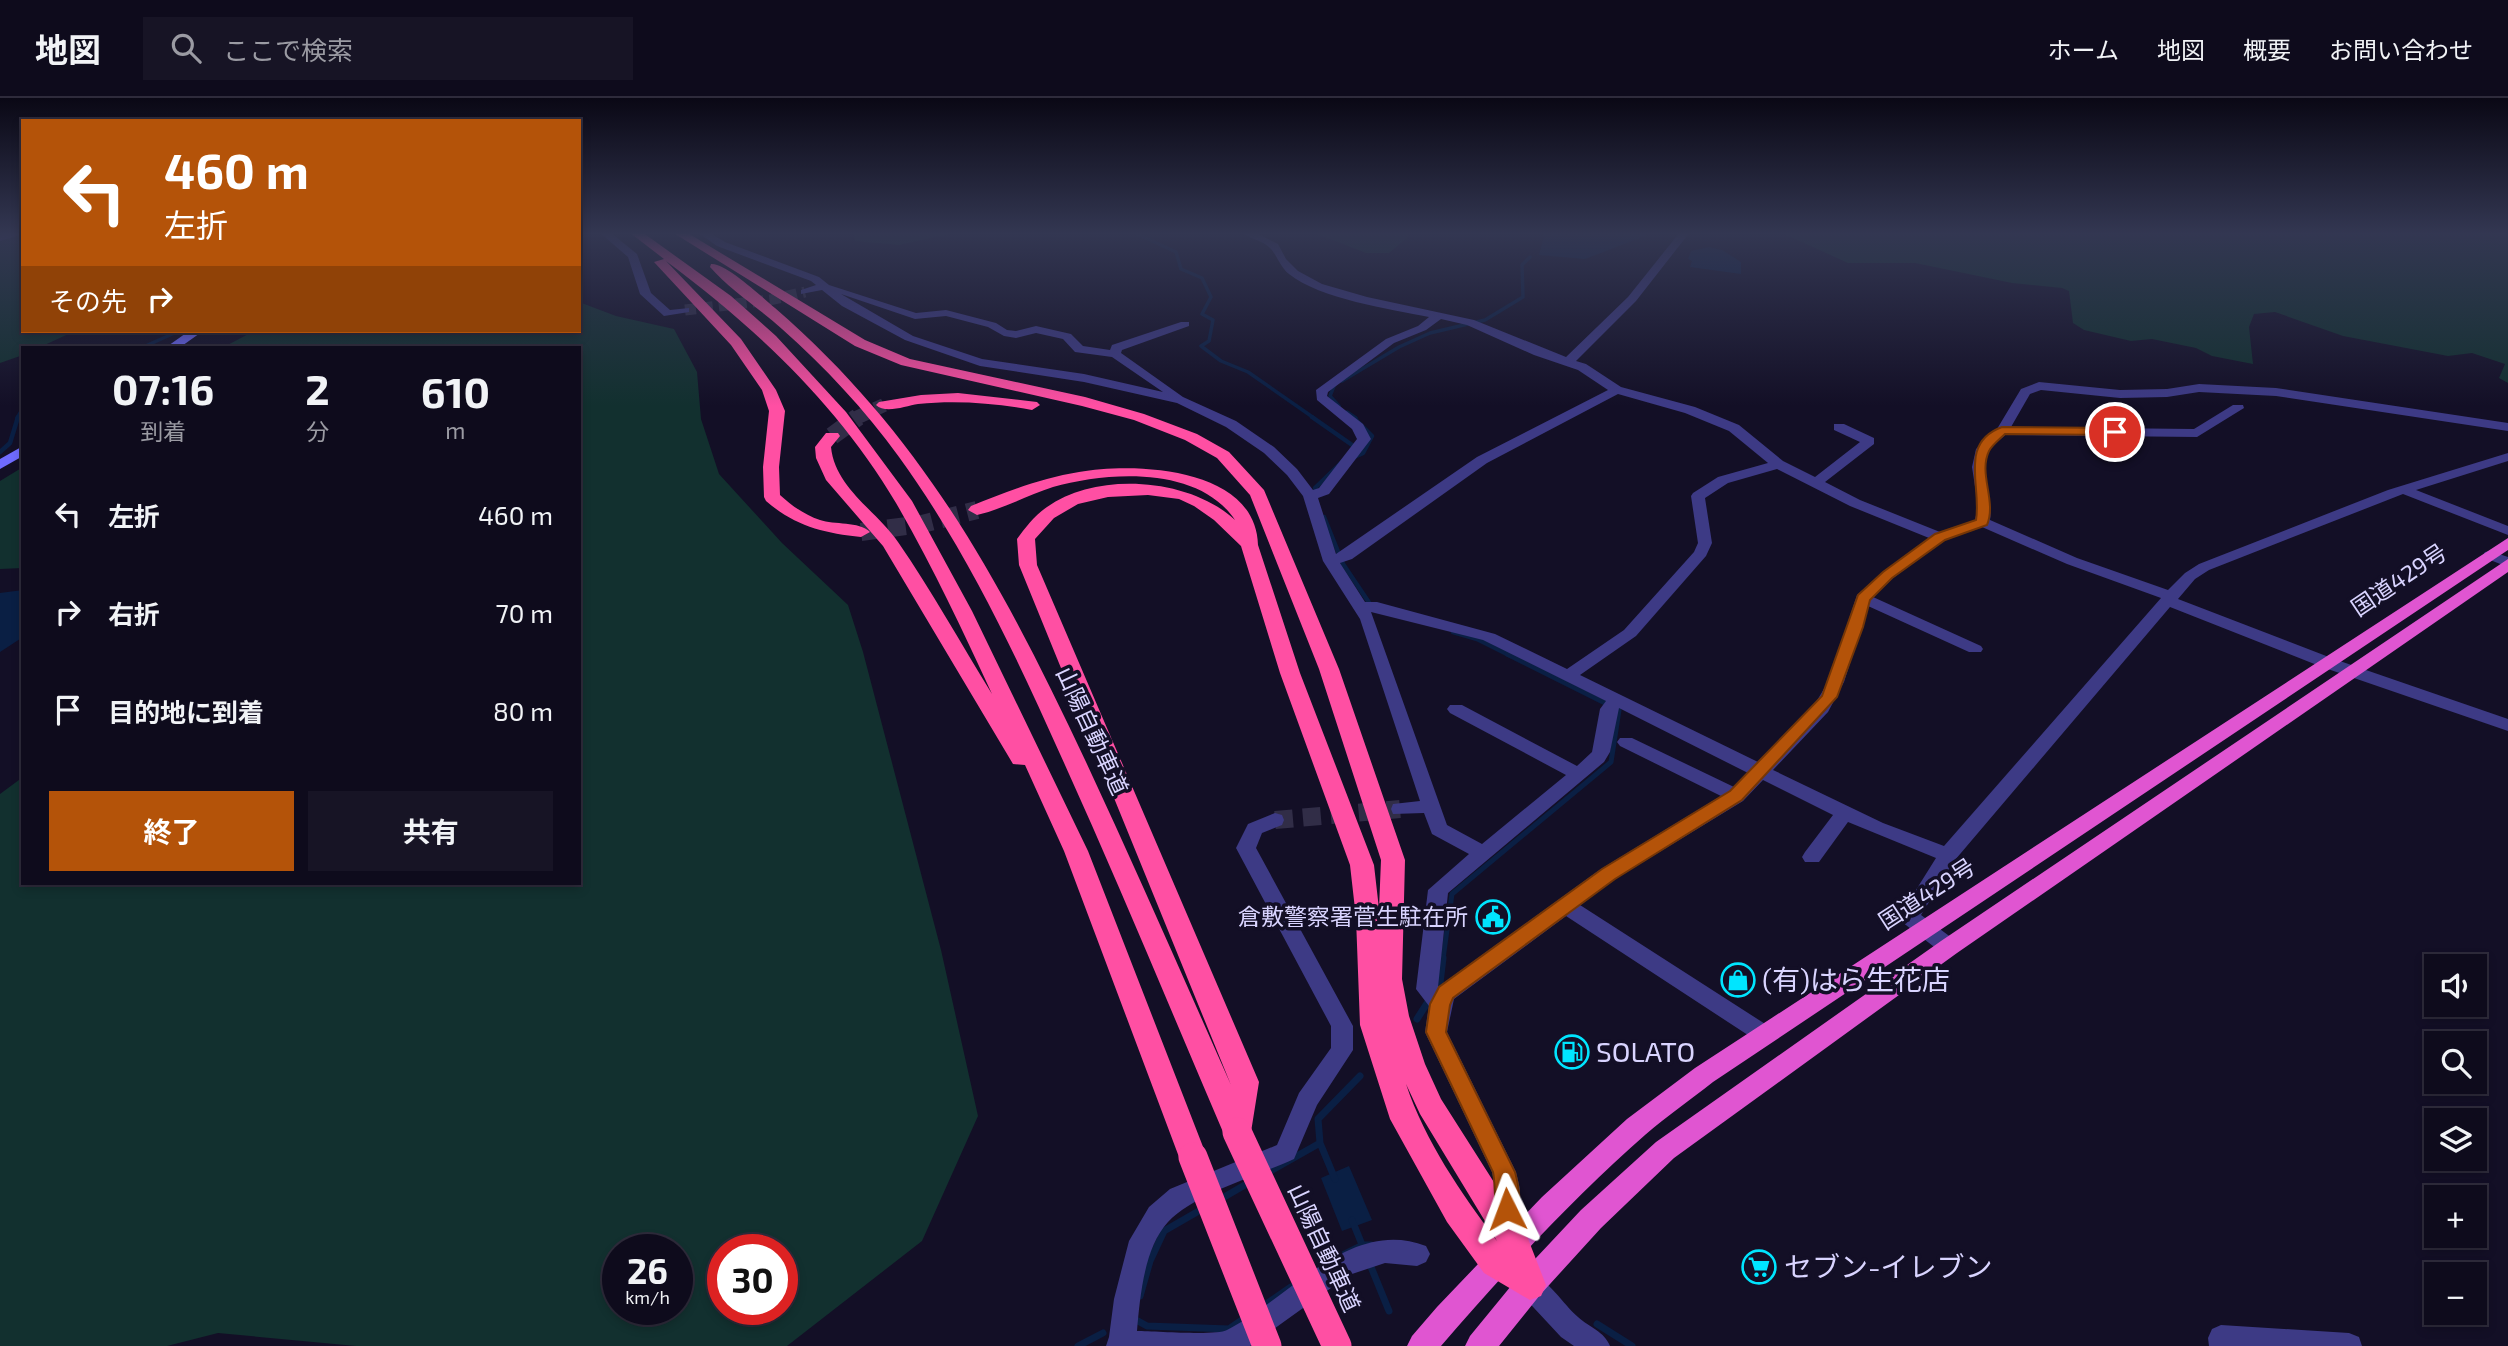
<!DOCTYPE html>
<html lang="ja">
<head>
<meta charset="utf-8">
<style>
  body { margin:0; font-family:"Exo 2","Noto Sans JP",sans-serif; background:#171425; color:#f1f3f6; height:100vh; display:flex; flex-direction:column; font-size:26px; white-space:nowrap }
  * { box-sizing:border-box; margin:0 }
  p { font-size:23px; color:#9b9ba3 }
  .icon { flex:none; width:38px; height:38px; fill:none; stroke:currentColor; stroke-width:2; stroke-linecap:round; stroke-linejoin:round }
  .map { position:relative; flex:1; overflow:hidden }
  .sheet { position:absolute; left:21px; top:248px; width:560px; height:539px; display:flex; flex-direction:column; background:#0e0b1c; border-radius:0px; box-shadow:0 4px 10px #0003,0 0 0 2px #2e2b3b }
  .sheet>* { flex:none }
  .top-card { position:absolute; left:21px; top:21px; width:560px; height:214px; border-radius:0px; box-shadow:0 4px 10px #0003,0 0 0 2px #2e2b3b; background:#b45309; color:#fff; overflow:hidden }
  .controls { position:absolute; left:2424px; top:856px; display:grid; gap:14px }
  .controls a { display:grid; place-items:center; width:63px; height:63px; border-radius:0px; background:#0e0b1c; box-shadow:0 4px 10px #0003,0 0 0 2px #2e2b3b; font-size:35px }
  .speed { position:absolute; left:602px; top:1136px; display:flex; gap:14px; font-size:35px; font-weight:700; text-align:center }
  .speed>* { display:grid; place-content:center; width:91px; height:91px; border-radius:50%; background:#0e0b1c; box-shadow:0 4px 10px #0003,0 0 0 2px #2e2b3b; line-height:1 }
  .speed small { font-size:18px; font-weight:400 }
  .speed .limit { border:10px solid #d22; background:#fff; color:#111 }
  .pin { position:absolute; display:grid; place-items:center; width:60px; height:60px; color:#fff; margin:-30px; border:4px solid #fff; border-radius:50%; box-shadow:0 2px 7px #0007 }
  .me { position:absolute; width:77px; margin:-38px; rotate:357deg; stroke-linejoin:round; filter:drop-shadow(0 0 5px #0008) }
  .turn { display:flex; align-items:center; gap:24px; height:147px; padding:0 28px; font-size:32px }
  .turn .icon { width:91px; height:91px; stroke-width:2.5 }
  .turn b { display:block; font-size:49px; line-height:60px }
  .then { display:flex; align-items:center; height:66px; padding:0 28px; background:#0003; gap:14px; font-size:26px }
  .eta { display:flex; justify-content:space-evenly; align-items:center; height:119px; text-align:center }
  .eta b { font-size:42px; font-weight:700; line-height:49px }
  .button { display:flex; gap:14px; margin-top:auto; padding:14px 28px }
  .button a { flex:1; height:80px; border-radius:0px; background:#b45309; color:#fff; font-size:28px; font-weight:700; line-height:80px; text-align:center }
  .button a+a { background:#171425; color:#f1f3f6 }
  ul { padding:0; list-style:none }
  li { display:flex; align-items:center; gap:21px; height:98px; padding:0 28px }
  li div { flex:1 }
  li b { display:block; font-size:26px }
  li em { font-style:normal }
  header { display:flex; align-items:center; gap:42px; box-sizing:border-box; height:98px; padding:0 35px; background:#0e0b1c; border-bottom:2px solid #2e2b3b }
  header strong { font-size:33px }
  nav { display:flex; gap:38px; margin-inline-start:auto; font-size:24px }
  .search { width:490px; height:63px; background:#171425; display:flex; align-items:center; gap:18px; box-sizing:border-box; padding:0 24px; border-radius:0px; color:#9b9ba3; font-size:26px }
  .map>svg:first-child { display:block }
</style>
</head>
<body>
<header>
<strong>地図</strong>
<div class="search"><svg class="icon" aria-label="search" viewBox="0 0 24 24"><circle cx="10" cy="10" r="6"/><path d="M15 15l6 6"/></svg>ここで検索</div>
<nav><a>ホーム</a><a>地図</a><a>概要</a><a>お問い合わせ</a></nav>
</header>
<div class="map">
<svg width="2508" height="1248" viewBox="0 0 2508 1248">
  <rect width="100%" height="100%" fill="#130f26"/>
  <path fill="#12302f" fill-rule="evenodd" d="M 0,134 L 23,134 L 23,233 L 75,233 L 38,250 L 23,250 L 23,257 L 0,265 Z
    M 853,134 L 958,134 L 899,147 L 855,143 Z
    M 1312,134 L 1408,134 L 1409,138 L 1389,155 L 1366,155 Z
    M 1780,134 L 2508,134 L 2508,285 L 2499,280 L 2505,266 L 2472,255 L 2448,258 L 2343,238 L 2275,214 L 2254,216 L 2249,229 L 2253,266 L 2212,258 L 2196,250 L 2152,241 L 2131,243 L 2084,232 L 2073,225 L 2069,193 L 2062,190 L 2012,185 L 1915,165 L 1848,165 Z
    M 579,204 L 616,218 L 674,231 L 697,274 L 701,321 L 719,376 L 782,445 L 848,507 L 863,554 L 941,852 L 978,1018 L 922,1143 L 787,1248 L 356,1248 L 218,1235 L 167,1248 L 0,1248 L 0,696 L 23,679 L 23,786 L 579,786 L 579,250 L 222,250 L 254,233 L 579,233 ZM 618,1152 L 677,1152 L 677,1211 L 618,1211 ZM 723,1152 L 782,1152 L 782,1211 L 723,1211 Z
    M 23,369 L 23,470 L 0,471 L 0,383 Z"/>
  <path fill="#0a1f44" d="M 1529,134 L 1655,134 L 1585,161 L 1539,157 L 1544,138 Z
    M 1709,149 L 1722,152 L 1741,164 L 1741,176 L 1690,169 L 1692,163 L 1688,161 L 1691,153 Z
    M 23,492 L 23,539 L 0,554 L 0,495 Z
    M 1349,1068 L 1372,1122 L 1342,1133 L 1321,1080 Z"/>
  <g fill="none" stroke-linecap="round" stroke-linejoin="round">
    <path stroke="#0a1f44" stroke-width="3.5" d="M 1133,134 L 1176,154 L 1181,171 L 1202,180 L 1211,199 L 1202,216 L 1213,222 L 1209,243 L 1201,248 L 1221,263 L 1248,274 L 1314,320
      M 141,250 L 179,233
      M 1342,283 L 1399,249 L 1430,235 L 1485,222 L 1523,199 L 1522,167 L 1530,159
      M 1334,288 L 1330,298 L 1339,308
      M 1347,314 L 1356,320
      M 17,320 L 23,310"/>
    <path stroke="#0a1f44" stroke-width="4.5" d="M 1312,319 L 1355,349
      M 0,354 L 10,345 L 18,319
      M 1352,360 L 1363,355 L 1372,338 L 1353,319
      M 1317,397 L 1315,390 L 1343,363
      M 1324,419 L 1343,466 L 1372,509
      M 1453,534 L 1477,541 L 1511,558"/>
    <path stroke="#0a1f44" stroke-width="5" d="M 1443,861 L 1452,796 L 1611,664 L 1619,612 L 1507,556"/>
    <path stroke="#0a1f44" stroke-width="7" d="M 1417,921 L 1440,885 L 1443,860
      M 1320,1045 L 1335,1081
      M 1265,1076 L 1320,1045 L 1318,1021 L 1360,978
      M 1219,1102 L 1250,1084
      M 1352,1122 L 1363,1149
      M 1369,1164 L 1389,1213
      M 1325,1166 L 1363,1147 L 1371,1147
      M 1140,1198 L 1150,1163 L 1164,1133 L 1204,1110
      M 1262,1209 L 1291,1189
      M 1138,1223 L 1147,1228 L 1229,1231 L 1245,1220
      M 1597,1226 L 1632,1248
      M 1078,1248 L 1103,1235"/>
    <path stroke="#312d47" stroke-width="11" stroke-dasharray="11 6" stroke-linecap="butt" d="M 685,212 L 770,202 L 805,194"/>
    <path stroke="#312d47" stroke-width="18" stroke-dasharray="18 10" stroke-linecap="butt" d="M 1275,722 L 1400,711"/>
    <path stroke="#312d47" stroke-width="14" stroke-dasharray="14 7" stroke-linecap="butt" d="M 856,320 L 884,307"/>
    <path stroke="#312d47" stroke-width="18" stroke-dasharray="18 9" stroke-linecap="butt" d="M 832,338 L 858,319
      M 861,434 L 922,426 L 977,412"/>
    <path fill="#3d3a85" fill-rule="evenodd" d="M 11,134 L 23,134 L 23,136 L 0,143 L 0,137 Z
      M 599,134 L 610,134 L 637,156 L 651,195 L 670,212 L 689,210 L 689,214 L 664,218 L 640,196 L 628,159 Z
      M 697,134 L 708,134 L 725,144 L 819,179 L 829,187 L 916,215 L 946,212 L 996,225 L 1007,232 L 1016,233 L 1036,228 L 1071,236 L 1083,248 L 1110,252 L 1112,247 L 1181,224 L 1189,224 L 1189,228 L 1122,252 L 1121,255 L 1183,299 L 1236,323 L 1274,349 L 1297,371 L 1313,392 L 1319,390 L 1357,341 L 1352,331 L 1317,302 L 1316,292 L 1386,241 L 1418,228 L 1429,219 C 1390,211 1320,201 1289,176 C 1280,169 1277,157 1270,150 C 1262,142 1249,141 1242,134 L 1254,134 L 1278,146 L 1286,161 L 1298,173 L 1322,186 L 1367,199 L 1474,222 L 1566,259 L 1628,199 L 1680,134 L 1690,134 L 1636,203 L 1576,263 L 1586,266 L 1621,289 L 1695,309 L 1739,327 L 1783,363 L 1815,379 L 1860,344 L 1834,332 L 1834,326 L 1844,326 L 1874,340 L 1874,346 L 1825,384 L 1860,402 L 1940,434 L 1975,422 L 1978,408 L 1972,369 L 1976,351 L 1997,331 L 2021,291 L 2039,284 L 2120,292 L 2167,291 L 2199,286 L 2276,290 L 2508,325 L 2508,333 L 2276,298 L 2199,294 L 2167,299 L 2120,300 L 2041,292 L 2030,296 L 2011,329 L 2194,331 L 2233,307 L 2243,307 L 2244,310 L 2197,339 L 2005,337 C 2000,342 1992,347 1989,353 C 1979,374 1994,400 1990,422 L 2077,460 L 2168,492 L 2185,475 L 2199,466 L 2388,392 L 2508,355 L 2508,363 L 2416,392 L 2508,428 L 2508,437 L 2403,396 L 2209,472 L 2195,481 L 2178,501 L 2334,561 L 2508,621 L 2508,633 L 2322,569 L 2170,509 L 1955,762 L 1921,817 L 1956,843 L 1959,849 L 1956,855 L 1949,857 L 1942,855 L 1902,824 L 1899,819 L 1936,760 L 1848,724 L 1819,764 L 1805,764 L 1802,759 L 1805,754 L 1833,717 L 1763,682 L 1743,703 L 1615,781 L 1580,807 L 1773,931 L 1776,937 L 1773,943 L 1765,946 L 1757,943 L 1566,818 L 1454,901 L 1447,934 L 1516,1074 L 1520,1091 L 1519,1128 L 1515,1136 L 1506,1140 L 1497,1136 C 1490,1120 1497,1095 1492,1074 L 1425,934 L 1429,908 L 1416,891 L 1428,792 L 1469,756 L 1432,736 L 1424,715 L 1393,716 L 1391,711 L 1393,706 L 1420,703 L 1360,521 L 1323,463 L 1303,398 L 1287,377 L 1264,355 L 1226,329 L 1177,305 L 1084,284 L 980,268 L 905,242 L 842,208 L 822,192 L 801,196 L 801,192 L 816,187 L 811,183 L 717,148 ZM 841,196 L 915,221 L 946,218 L 988,229 L 1004,238 L 1016,240 L 1036,235 L 1063,241 L 1075,254 L 1112,259 L 1163,294 L 1084,276 L 982,261 L 913,238 ZM 1441,221 L 1467,227 L 1534,257 L 1578,272 L 1608,292 L 1477,359 L 1336,456 L 1318,400 L 1329,396 L 1371,341 L 1363,326 L 1327,298 L 1328,294 L 1394,245 L 1426,232 ZM 1618,296 L 1685,315 L 1729,333 L 1768,365 L 1718,379 L 1693,395 L 1691,398 L 1698,445 L 1694,454 L 1624,532 L 1567,571 L 1495,536 L 1377,504 L 1365,504 L 1340,465 L 1352,461 L 1487,365 ZM 1777,371 L 1850,408 L 1929,440 L 1883,474 L 1857,497 L 1828,584 L 1812,611 L 1758,664 L 1580,577 L 1636,538 L 1706,458 L 1712,445 L 1705,400 L 1728,385 ZM 1982,429 L 2067,466 L 2161,500 L 1944,748 L 1883,725 L 1773,672 L 1828,614 L 1844,584 L 1868,508 L 1969,554 L 1981,554 L 1983,551 L 1981,548 L 1873,499 L 1893,480 L 1945,442 ZM 1371,514 L 1483,542 L 1606,603 L 1600,611 L 1592,654 L 1577,668 L 1462,607 L 1450,607 L 1447,611 L 1450,615 L 1566,677 L 1482,746 L 1447,727 ZM 1619,610 L 1748,675 L 1734,689 L 1632,640 L 1620,640 L 1617,644 L 1620,648 L 1721,698 L 1601,771 L 1438,889 L 1448,795 L 1604,664 L 1610,654 Z
      M 2490,453 L 2508,459 L 2508,469 L 2485,460 L 2483,457 L 2485,454 Z
      M 1275,715 L 1282,717 L 1284,722 L 1282,727 L 1262,735 L 1256,750 L 1353,928 L 1353,952 L 1317,1007 L 1294,1061 C 1259,1077 1194,1096 1168,1124 C 1144,1150 1140,1199 1137,1233 C 1154,1233 1216,1238 1227,1232 C 1288,1202 1350,1118 1426,1148 L 1430,1156 L 1426,1164 L 1417,1168 L 1385,1165 L 1349,1177 L 1250,1248 L 1106,1248 L 1109,1239 L 1114,1201 L 1129,1143 L 1149,1109 L 1170,1091 L 1277,1047 L 1299,995 L 1331,950 L 1331,928 L 1236,750 L 1248,726 Z
      M 1530,1175 C 1550,1183 1562,1205 1578,1219 C 1590,1230 1604,1233 1610,1248 L 1574,1248 L 1561,1239 L 1521,1196 L 1517,1187 L 1521,1178 Z
      M 2221,1227 L 2349,1235 L 2359,1239 L 2362,1248 L 2209,1248 L 2208,1240 L 2212,1231 Z"/>
    <path fill="#6f6bff" fill-rule="evenodd" d="M 189,233 L 203,233 L 179,250 L 165,250 Z
      M 23,348 L 23,358 L 0,371 L 0,361 Z"/>
    <path fill="#e055d1" fill-rule="evenodd" d="M 2508,440 L 2508,452 L 1713,984 C 1690,1002 1667,1018 1645,1037 C 1572,1101 1505,1174 1441,1248 L 1407,1248 L 1412,1238 L 1437,1209 L 1542,1099 L 1627,1021 L 1695,970 Z
      M 2508,461 L 2508,474 L 1957,855 L 1674,1060 L 1601,1130 L 1540,1197 L 1499,1248 L 1465,1248 L 1470,1238 L 1520,1177 L 1581,1112 L 1656,1044 L 1941,843 Z"/>
    <path fill="#ff4fa3" fill-rule="evenodd" d="M 629,134 L 642,134 L 731,198 L 776,238 L 846,314 L 912,403 L 972,513 L 1088,753 L 1207,1059 L 1203,1068 L 1193,1072 L 1183,1068 L 1179,1059 L 1064,753 L 1025,667 L 1013,666 L 883,448 L 826,382 L 816,360 L 815,349 L 826,335 L 838,335 L 840,338 L 831,349 C 835,390 877,413 898,444 C 932,493 961,546 992,596 C 962,531 932,467 896,405 C 839,308 755,229 666,163 L 741,241 L 776,292 L 785,313 L 779,369 L 780,397 C 792,408 805,417 820,422 C 834,427 859,423 870,434 L 861,439 C 823,435 795,428 766,403 L 764,399 L 763,369 L 769,313 L 762,292 L 731,247 L 654,164 L 664,161 Z
      M 672,134 L 686,134 L 865,242 L 910,261 L 1085,299 L 1144,316 L 1197,336 L 1229,354 L 1264,392 L 1339,571 L 1405,762 L 1402,881 L 1409,918 L 1425,966 L 1441,1001 L 1525,1133 L 1546,1187 L 1541,1198 L 1530,1202 L 1484,1175 L 1447,1124 L 1390,1021 L 1360,927 L 1356,820 L 1350,767 L 1280,575 L 1241,448 L 1214,422 L 1194,408 L 1179,401 L 1148,397 L 1108,399 L 1078,406 L 1054,420 L 1035,441 L 1037,467 L 1259,984 L 1251,1034 L 1247,1043 L 1237,1046 L 1227,1043 L 1223,1034 C 1169,908 1117,781 1060,656 C 1014,553 965,450 899,359 C 865,312 825,269 782,231 C 759,210 730,192 710,169 L 711,166 C 725,164 763,200 775,210 C 925,340 1003,488 1086,664 C 1136,771 1183,879 1231,987 L 1019,467 L 1017,441 C 1025,430 1035,417 1047,409 C 1097,373 1190,380 1235,422 C 1199,368 1109,373 1053,389 C 1028,397 1003,411 977,417 L 968,412 L 971,408 C 1006,394 1041,380 1079,374 C 1135,364 1256,369 1258,447 L 1300,575 L 1374,767 L 1379,811 L 1381,762 L 1319,571 L 1250,397 L 1217,360 L 1185,342 L 1134,322 L 1082,308 L 901,267 L 855,248 ZM 1406,986 L 1420,1016 L 1497,1143 C 1461,1095 1425,1043 1406,986 Z
      M 958,295 L 1037,304 L 1040,307 L 1032,312 C 994,305 956,302 918,306 C 906,308 885,316 876,307 L 879,304 L 921,297 Z"/>
    <path stroke="#ff4fa3" stroke-width="29" d="M 1237,1034 L 1337,1248
      M 1193,1059 L 1267,1248"/>
  </g>
  <linearGradient id="sky" x2="0" y2="1"><stop stop-color="#0a0815"/><stop offset="0.44" stop-color="#333752"/><stop offset="1" stop-color="#333752" stop-opacity="0"/></linearGradient>
  <rect width="2508" height="308" fill="url(#sky)"/>
  <path fill="#b45309" stroke="#753606" stroke-width="2" d="M 2002,329 L 2115,330 L 2121,334 L 2115,337 L 2005,336 C 2000,341 1992,347 1989,353 C 1978,376 1997,403 1987,427 L 1945,442 L 1892,480 L 1870,502 L 1863,529 L 1837,599 L 1742,702 L 1615,781 L 1453,900 L 1450,907 L 1446,934 L 1515,1074 C 1519,1089 1522,1104 1515,1118 L 1507,1121 L 1499,1118 C 1493,1105 1496,1088 1493,1074 L 1426,934 L 1430,906 L 1439,889 L 1602,771 L 1730,693 L 1822,598 L 1858,497 L 1883,474 L 1935,436 L 1976,422 C 1982,389 1958,345 2002,329 Z"/>
  <defs>
    <symbol id="civic-ring" viewBox="-11 -11 22 22"><circle r="9.5" fill="#130f26" stroke="#00e5ff" stroke-width="1.5"/><path d="M-.6-6.5H3V-4.5H.6V-3L4-1V1h2V6H-6V1h2V-1L-.6-3ZM-1.2 2.5V6h2.4V2.5Z" fill="#00e5ff"/></symbol>
    <symbol id="shop-ring" viewBox="-11 -11 22 22"><circle r="9.5" fill="#130f26" stroke="#00e5ff" stroke-width="1.5"/><path d="M-5-2.5h2.3a2.7 3.5 0 0 1 5.4 0H5L5.5 6h-11ZM-1.5-2.5h3a1.5 2.3 0 0 0-3 0Z" fill="#00e5ff"/></symbol>
    <symbol id="fuel-ring" viewBox="-11 -11 22 22"><circle r="9.5" fill="#130f26" stroke="#00e5ff" stroke-width="1.5"/><path d="M-5.5-6h7V0h2V4h1.3V-2.5L3-4.5l.8-.8L6-3V5H2.5V1h-1V6h-7ZM-4.2-4.7v3.2H.2V-4.7Z" fill="#00e5ff"/></symbol>
    <symbol id="supermarket-ring" viewBox="-11 -11 22 22"><circle r="9.5" fill="#130f26" stroke="#00e5ff" stroke-width="1.5"/><path d="M-6-5.5h2.5l.6 2H6L4.5 2H-2.5L-4.4-4H-6ZM-1.5 3.2a1.3 1.3 0 1 0 .1 0ZM3 3.2a1.3 1.3 0 1 0 .1 0Z" fill="#00e5ff"/></symbol>
  </defs>
  <g fill-rule="evenodd">
    <use href="#civic-ring" x="1474" y="800" width="38" height="38"/>
    <use href="#shop-ring" x="1719" y="863" width="38" height="38"/>
    <use href="#fuel-ring" x="1553" y="935" width="38" height="38"/>
    <use href="#supermarket-ring" x="1740" y="1150" width="38" height="38"/>
  </g>
  <g text-anchor="middle" stroke-width="7" stroke-linejoin="round" paint-order="stroke">
    <g font-size="23" fill="#d9d4ff" stroke="#130f26">
      <text transform="translate(2399 482) rotate(-34)" y="8">国道429号</text>
      <text transform="translate(1092 633) rotate(65)" y="8">山陽自動車道</text>
      <text transform="translate(1927 796) rotate(-33)" y="8">国道429号</text>
      <text transform="translate(1324 1150) rotate(65)" y="8">山陽自動車道</text>
    </g>
    <g font-size="23" fill="#d9d4ff" stroke="#130f26" text-anchor="end">
      <text x="1468" y="827">倉敷警察署菅生駐在所</text>
    </g>
    <g font-size="28" fill="#d9d4ff" stroke="#130f26" text-anchor="start">
      <text x="1762" y="892">(有)はら生花店</text>
      <text x="1596" y="964">SOLATO</text>
      <text x="1784" y="1179">セブン-イレブン</text>
    </g>
  </g>
</svg>
<div class="controls">
<a><svg class="icon" aria-label="sound" viewBox="0 0 24 24"><path d="M4 9h4l5-4v14l-5-4H4zM17 9q2 3 0 6"/></svg></a>
<a><svg class="icon" aria-label="search" viewBox="0 0 24 24"><circle cx="10" cy="10" r="6"/><path d="M15 15l6 6"/></svg></a>
<a><svg class="icon" aria-label="layers" viewBox="0 0 24 24"><path d="M12 4l9 5-9 5-9-5zM3 14l9 5 9-5"/></svg></a>
<a>+</a>
<a>−</a>
</div>
<div class="speed"><div>26<small>km/h</small></div><div class="limit">30</div></div>
<div class="pin" style="left:2115px;top:334px;background:#d93025"><svg class="icon" aria-label="arrive" viewBox="0 0 24 24"><path d="M6 21V4h12l-3 4 3 4H6"/></svg></div>
<svg class="me" style="left:1507px;top:1111px" viewBox="-20 -20 40 40"><path d="M0-17L14 15 0 8-14 15z" fill="#b45309" stroke="#fff" stroke-width="4"/></svg>
<div class="top-card">
<div class="turn"><svg class="icon" aria-label="left" viewBox="0 0 24 24"><path d="M17 20v-9H6M10 6l-5 5 5 5"/></svg><div><b>460 m</b>左折</div></div>
<div class="then">その先<svg class="icon" aria-label="right" viewBox="0 0 24 24"><path d="M7 20v-9h11M14 6l5 5-5 5"/></svg></div>
</div>
<section class="sheet">
<div class="eta">
<div><b>07:16</b><p>到着</p></div>
<div><b>2</b><p>分</p></div>
<div><b>610</b><p>m</p></div>
</div>
<ul>
<li><svg class="icon" aria-label="left" viewBox="0 0 24 24"><path d="M17 20v-9H6M10 6l-5 5 5 5"/></svg><div><b>左折</b></div><em>460 m</em></li>
<li><svg class="icon" aria-label="right" viewBox="0 0 24 24"><path d="M7 20v-9h11M14 6l5 5-5 5"/></svg><div><b>右折</b></div><em>70 m</em></li>
<li><svg class="icon" aria-label="arrive" viewBox="0 0 24 24"><path d="M6 21V4h12l-3 4 3 4H6"/></svg><div><b>目的地に到着</b></div><em>80 m</em></li>
</ul>
<div class="button"><a>終了</a><a>共有</a></div>
</section>
</div>
</body>
</html>
